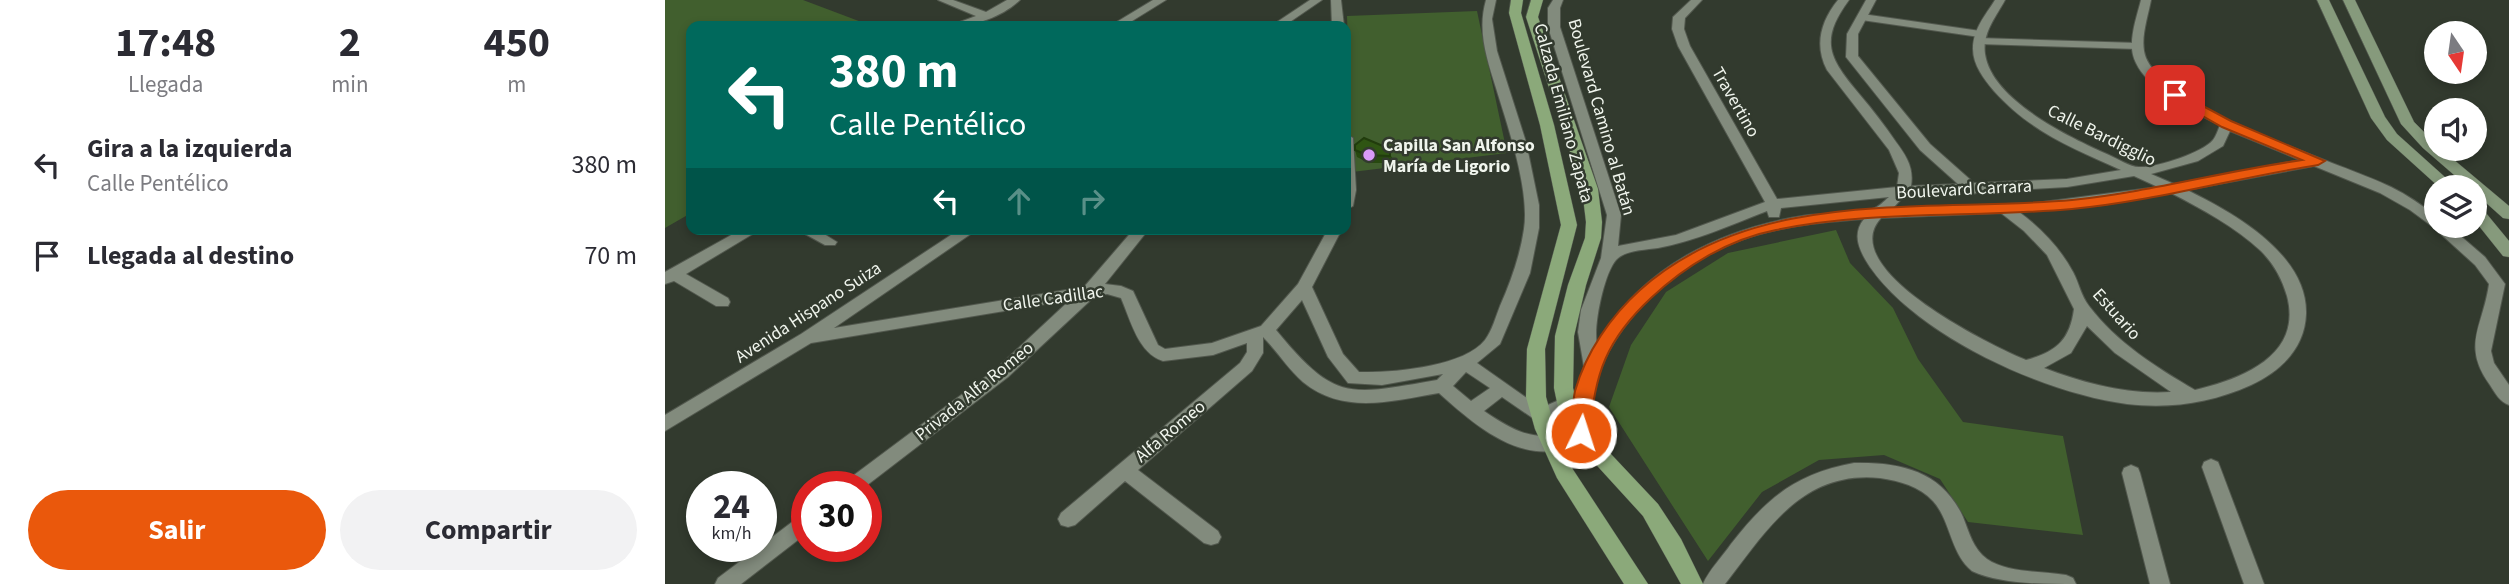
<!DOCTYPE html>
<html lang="es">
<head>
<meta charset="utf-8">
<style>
  body { margin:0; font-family:"Source Sans 3",sans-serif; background:#f2f2f3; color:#2b2b33; height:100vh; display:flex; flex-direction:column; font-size:26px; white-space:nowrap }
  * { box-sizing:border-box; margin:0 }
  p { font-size:23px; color:#7c7c81 }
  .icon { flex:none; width:38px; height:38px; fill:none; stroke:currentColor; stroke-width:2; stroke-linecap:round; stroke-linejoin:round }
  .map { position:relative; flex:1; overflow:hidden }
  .panel { display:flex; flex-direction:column; background:#fff; width:665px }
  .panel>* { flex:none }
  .top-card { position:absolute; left:21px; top:21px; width:665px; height:214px; border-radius:14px; box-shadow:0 4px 10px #0003; background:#00695c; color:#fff; overflow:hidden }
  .needle { width:46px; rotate:167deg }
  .fabs { position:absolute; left:1759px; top:21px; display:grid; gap:14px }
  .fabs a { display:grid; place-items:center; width:63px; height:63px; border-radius:50%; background:#fff; box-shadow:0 4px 10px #0003; font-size:35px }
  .speed { position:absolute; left:21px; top:471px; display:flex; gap:14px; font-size:35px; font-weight:700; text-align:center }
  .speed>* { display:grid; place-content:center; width:91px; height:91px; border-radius:50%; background:#fff; box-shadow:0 4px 10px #0003; line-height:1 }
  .speed small { font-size:18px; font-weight:400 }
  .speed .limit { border:10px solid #d22; background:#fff; color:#111 }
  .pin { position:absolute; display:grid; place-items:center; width:60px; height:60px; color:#fff; margin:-30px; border-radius:14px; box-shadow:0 4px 10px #0006 }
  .me { position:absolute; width:77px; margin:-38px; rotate:4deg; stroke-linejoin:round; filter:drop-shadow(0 0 5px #0008) }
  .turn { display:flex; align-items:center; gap:24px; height:147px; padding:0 28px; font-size:32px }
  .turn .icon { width:91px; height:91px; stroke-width:2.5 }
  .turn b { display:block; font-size:49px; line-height:60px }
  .lanes { display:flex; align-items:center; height:66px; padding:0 28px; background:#0003; justify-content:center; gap:35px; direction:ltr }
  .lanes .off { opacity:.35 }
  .eta { display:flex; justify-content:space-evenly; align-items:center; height:119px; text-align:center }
  .eta b { font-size:42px; font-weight:700; line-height:49px }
  .action { display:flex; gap:14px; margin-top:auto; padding:14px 28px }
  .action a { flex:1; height:80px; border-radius:42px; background:#ea580c; color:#fff; font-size:28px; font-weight:700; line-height:80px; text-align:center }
  .action a+a { background:#f2f2f3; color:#2b2b33 }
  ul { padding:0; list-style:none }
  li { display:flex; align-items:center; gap:21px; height:91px; padding:0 28px }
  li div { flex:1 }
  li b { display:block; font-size:26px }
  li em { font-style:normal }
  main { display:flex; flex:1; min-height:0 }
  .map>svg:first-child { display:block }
</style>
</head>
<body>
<main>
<section class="panel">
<div class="eta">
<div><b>17:48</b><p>Llegada</p></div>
<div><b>2</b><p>min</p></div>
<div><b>450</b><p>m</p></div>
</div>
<ul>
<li><svg class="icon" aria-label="left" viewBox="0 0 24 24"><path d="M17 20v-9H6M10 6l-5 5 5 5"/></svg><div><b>Gira a la izquierda</b><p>Calle Pentélico</p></div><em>380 m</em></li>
<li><svg class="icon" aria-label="arrive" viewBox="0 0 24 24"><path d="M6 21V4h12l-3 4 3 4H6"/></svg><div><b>Llegada al destino</b></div><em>70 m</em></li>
</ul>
<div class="action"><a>Salir</a><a>Compartir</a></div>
</section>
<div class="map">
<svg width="1844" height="584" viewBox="0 0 1844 584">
  <rect width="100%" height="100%" fill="#323a2e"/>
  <path fill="#415f2e" d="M 0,0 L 138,0 L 207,26 L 26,26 L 26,213 L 0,228 Z
    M 812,11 L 842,153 L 687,172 L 683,151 L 681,150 L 681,141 L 686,139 L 682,16 Z
    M 1171,230 L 1185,263 L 1228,308 L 1253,359 L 1298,422 L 1398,436 L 1418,535 L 1303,522 L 1275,479 L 1219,455 L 1154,460 L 1097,492 L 1043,561 L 944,407 L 966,345 L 1001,292 L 1063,253 Z"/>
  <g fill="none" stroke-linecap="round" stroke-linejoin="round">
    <defs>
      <path id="service" d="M 1197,17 L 1315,34
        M 1314,41 L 1473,46"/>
      <path id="minor" d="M 273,0 L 288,0 L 321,12 L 342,0 L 355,0 C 337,17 309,27 284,26 L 311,16 Z
        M 488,0 L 501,0 L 459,26 L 445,26 Z
        M 645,0 L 657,0 L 619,26 L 606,26 Z
        M 666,0 L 676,0 L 679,26 L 667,26 Z
        M 821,0 L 831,0 L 827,19 L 832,51 L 861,142 L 874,205 L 874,228 L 865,273 L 835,344 L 812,363 L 876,408 L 910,393 L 919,367 L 913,332 L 916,310 L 936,258 L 942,215 L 883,27 L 883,8 L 888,0 L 898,0 L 895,8 L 895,27 L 956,215 L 953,246 L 1011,235 L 1100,202 L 1013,46 L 1007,29 L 1008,17 L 1026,0 L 1037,0 L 1020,18 L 1019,29 L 1025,46 L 1112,199 L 1232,187 L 1234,173 L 1224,150 L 1162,70 C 1149,45 1156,21 1173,0 L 1184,0 C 1153,42 1165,59 1195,95 C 1208,110 1220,126 1231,142 C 1242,157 1249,168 1246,186 L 1293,184 L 1255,150 L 1181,57 L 1182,34 L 1201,0 L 1211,0 L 1193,34 L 1193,56 L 1265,144 L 1309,183 L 1402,179 L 1456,170 C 1407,148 1366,132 1329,91 C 1319,79 1308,65 1308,49 C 1308,29 1320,16 1330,0 L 1340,0 C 1331,17 1317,33 1320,54 C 1327,101 1406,138 1444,155 C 1453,159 1465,167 1474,167 C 1491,168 1537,153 1548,140 C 1551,136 1553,130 1555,125 C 1526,112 1470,84 1467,49 C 1466,32 1472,16 1476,0 L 1486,0 C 1483,17 1474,41 1481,58 C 1504,112 1672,161 1726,187 C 1742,195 1757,205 1771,216 L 1771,226 L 1784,226 L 1820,257 L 1840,284 L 1826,351 L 1829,363 L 1844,385 L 1844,405 C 1835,402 1830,393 1825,385 C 1796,345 1818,327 1824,284 L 1810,265 L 1768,227 L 1745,210 L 1715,193 L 1649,166 L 1522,190 C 1567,212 1643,254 1641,314 C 1640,348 1615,372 1586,385 C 1546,403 1506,409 1462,404 C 1379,393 1254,337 1205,267 C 1195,252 1186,235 1199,219 C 1162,222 1124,225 1088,236 C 1017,258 948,318 928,390 C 924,404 926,419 925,433 L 922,438 C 911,443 899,450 887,451 C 844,456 803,419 774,393 C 727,401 678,415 638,382 C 623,369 612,351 598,337 L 598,353 L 587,371 L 473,470 L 553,531 L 556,537 L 553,543 L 546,545 L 539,543 L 460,481 L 410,525 L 403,527 L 396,525 L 393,519 L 396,513 L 575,363 L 582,352 L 582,343 L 548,355 L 498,361 C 473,353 466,321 456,298 L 442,294 L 429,297 L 343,377 L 201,486 L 179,486 L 181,481 L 331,369 L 405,300 L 146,343 L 0,431 L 0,415 L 136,334 L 295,229 L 313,229 L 169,328 L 419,287 L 469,229 L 484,229 L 440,284 L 456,286 L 468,291 L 493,345 L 500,349 L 547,343 L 596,326 L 633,284 L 663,229 L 677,229 L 647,287 L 678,354 L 694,372 C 726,373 799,367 820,340 C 827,331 831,316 835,306 C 846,281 855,256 859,229 C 865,190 843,127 831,88 C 822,59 812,31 821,0 ZM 1565,131 L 1635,160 L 1509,184 L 1486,174 L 1533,161 L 1558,146 ZM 1469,176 L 1493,187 L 1370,203 L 1228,208 L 1240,195 L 1302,192 L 1308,194 L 1314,192 L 1402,187 ZM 1506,193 C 1537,209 1570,227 1596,251 C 1609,264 1617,279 1622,296 C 1638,356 1576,379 1530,390 C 1491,367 1452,343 1424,306 C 1416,296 1414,283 1408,272 C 1395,248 1376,228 1354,212 L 1438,205 ZM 1224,197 C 1219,201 1213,208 1207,209 C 1191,214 1162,213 1143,215 C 1057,228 977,266 932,344 C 928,326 939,274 951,260 C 960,250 980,250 993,248 C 1030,241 1066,225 1102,211 L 1104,217 L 1114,217 L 1116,208 ZM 1336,213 L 1359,231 L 1382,255 L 1409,309 C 1405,340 1391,352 1361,360 C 1327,346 1169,269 1216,218 ZM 637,300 L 663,357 L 683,383 L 717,385 L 778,374 L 772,380 C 684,395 671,403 611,330 ZM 1422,326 L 1450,353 L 1506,392 C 1462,395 1419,383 1379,368 L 1406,353 ZM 801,372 L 825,388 L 806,401 L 788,386 ZM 837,397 L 875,423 L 908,408 L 907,429 C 872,445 849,431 819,411 Z
        M 681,134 L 688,138 L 691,190 L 688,206 L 681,210 Z
        M 77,229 L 96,229 L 21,274 L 63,298 L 65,302 L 63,306 L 51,306 L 9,281 L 0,284 L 0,272 Z
        M 131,229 L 151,229 L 172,242 L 170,245 L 160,245 Z
        M 1546,459 L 1553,462 L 1555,467 L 1599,584 L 1579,584 L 1537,467 L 1539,462 Z
        M 1189,463 C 1236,462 1277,471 1298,517 C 1304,532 1308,549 1322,559 C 1342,573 1377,571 1401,575 L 1408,578 L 1411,584 C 1379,584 1334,584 1307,571 C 1285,553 1286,521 1268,501 C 1254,486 1235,481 1215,478 C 1137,470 1101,531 1060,584 L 1038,584 C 1044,570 1057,557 1066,544 C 1102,498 1130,474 1189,463 Z
        M 1466,465 L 1473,468 L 1475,473 L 1505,584 L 1485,584 L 1457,473 L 1459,468 Z
        M 142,514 L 142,533 L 76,584 L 50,584 L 53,578 L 135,516 Z"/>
      <path id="secondary" d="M 1652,0 L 1664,0 L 1720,117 L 1732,134 L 1791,187 L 1774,187 L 1722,140 L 1706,118 Z
        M 1678,0 L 1690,0 L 1749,122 L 1771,144 L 1771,149 L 1776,149 L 1844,206 L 1844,219 L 1838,218 L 1810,193 L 1810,187 L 1803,187 L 1758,148 L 1736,124 Z
        M 1810,206 L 1816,207 L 1844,241 L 1844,257 L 1838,256 L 1810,221 Z"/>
      <path id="primary" d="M 846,0 L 858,0 L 856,13 L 889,125 L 912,225 L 880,349 L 881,397 L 890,429 L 907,468 L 983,584 L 959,584 L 892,478 L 870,429 L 861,397 L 862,349 L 896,225 L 875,125 L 844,13 Z
        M 866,0 L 878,0 L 873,17 L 933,189 L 937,222 L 936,238 L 921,285 L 909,336 L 908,388 L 914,412 L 929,436 L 993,504 L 1016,539 L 1038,584 L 1016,584 L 978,516 L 915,447 L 894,412 L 889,388 L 890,336 L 903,285 L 920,238 L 921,222 L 917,189 L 861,17 Z"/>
    </defs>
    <use href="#service" stroke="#52584e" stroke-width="8"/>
    <use href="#minor" stroke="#52584e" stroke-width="2"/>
    <use href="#secondary" stroke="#52584e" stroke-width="1"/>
    <use href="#primary" stroke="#52584e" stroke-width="1"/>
    <use href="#service" stroke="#828b7d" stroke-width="6"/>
    <use href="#minor" fill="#828b7d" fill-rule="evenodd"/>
    <use href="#secondary" fill="#869a7c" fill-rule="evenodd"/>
    <use href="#primary" fill="#8ba97a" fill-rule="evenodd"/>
  </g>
  <path fill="#284910" d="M 699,138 L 727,157 L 727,163 L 704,163 L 692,157 L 690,150 Z"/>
  <path fill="#2f5513" stroke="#213c0d" stroke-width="2" d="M 699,138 L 725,149 L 725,156 L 702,155 L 690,150 L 690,145 Z"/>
  <path fill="#ea580c" stroke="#983908" stroke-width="2" d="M 1510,91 L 1566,121 L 1660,161 L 1653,165 C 1570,178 1490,201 1407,209 C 1309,218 1208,210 1111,230 C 1064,239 1020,266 986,298 C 942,339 929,374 925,433 L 922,438 L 909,438 L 907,433 C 908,420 907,404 910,391 C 921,352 946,316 975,290 C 1091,186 1263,213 1407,200 C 1485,192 1559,171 1637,160 L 1557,127 L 1506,98 L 1506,93 Z"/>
  <circle fill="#d99af7" stroke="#323a2e" stroke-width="2.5" cx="704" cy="155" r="7"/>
  <g text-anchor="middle" stroke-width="5" stroke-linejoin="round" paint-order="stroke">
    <g font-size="18" fill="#f0f5ed" stroke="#323a2e">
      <text transform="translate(1071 102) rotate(60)" y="6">Travertino</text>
      <text transform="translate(899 113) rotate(75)" y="6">Calzada Emiliano Zapata</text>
      <text transform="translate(937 117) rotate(74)" y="6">Boulevard Camino al Batán</text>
      <text transform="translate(1437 135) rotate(26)" y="6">Calle Bardigglio</text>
      <text transform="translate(1299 189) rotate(-3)" y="6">Boulevard Carrara</text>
      <text transform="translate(388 298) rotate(-8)" y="6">Calle Cadillac</text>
      <text transform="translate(143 312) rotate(-33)" y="6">Avenida Hispano Suiza</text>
      <text transform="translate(1452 314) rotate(48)" y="6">Estuario</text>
      <text transform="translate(309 391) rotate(-39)" y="6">Privada Alfa Romeo</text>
      <text transform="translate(505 431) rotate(-40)" y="6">Alfa Romeo</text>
    </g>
    <g font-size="18" font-weight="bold" fill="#f0f5ed" stroke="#323a2e" text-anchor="start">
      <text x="718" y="151">Capilla San Alfonso<tspan x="718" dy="21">María de Ligorio</tspan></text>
    </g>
  </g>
</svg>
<div class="fabs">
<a><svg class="needle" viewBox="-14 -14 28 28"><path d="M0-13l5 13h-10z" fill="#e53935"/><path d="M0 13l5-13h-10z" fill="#7c7c81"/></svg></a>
<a><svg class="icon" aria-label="sound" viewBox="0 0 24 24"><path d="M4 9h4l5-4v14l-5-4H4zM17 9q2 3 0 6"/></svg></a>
<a><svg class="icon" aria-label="layers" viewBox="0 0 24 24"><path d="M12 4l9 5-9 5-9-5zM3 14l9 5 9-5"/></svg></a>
</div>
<div class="speed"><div>24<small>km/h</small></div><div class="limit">30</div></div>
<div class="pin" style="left:1510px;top:95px;background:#d93025"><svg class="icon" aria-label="arrive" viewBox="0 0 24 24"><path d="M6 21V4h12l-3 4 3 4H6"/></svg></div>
<svg class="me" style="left:916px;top:433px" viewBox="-20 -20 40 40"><circle r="17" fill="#ea580c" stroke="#fff" stroke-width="3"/><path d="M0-11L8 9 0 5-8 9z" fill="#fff"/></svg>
<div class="top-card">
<div class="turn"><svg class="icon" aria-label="left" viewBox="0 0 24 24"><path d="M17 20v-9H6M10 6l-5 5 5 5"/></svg><div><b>380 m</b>Calle Pentélico</div></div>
<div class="lanes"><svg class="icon" aria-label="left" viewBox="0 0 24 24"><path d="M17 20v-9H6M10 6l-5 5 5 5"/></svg><svg class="icon off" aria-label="ahead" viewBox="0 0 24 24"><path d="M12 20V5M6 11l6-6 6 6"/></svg><svg class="icon off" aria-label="right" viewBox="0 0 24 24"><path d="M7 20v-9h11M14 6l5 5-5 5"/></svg></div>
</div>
</div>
</main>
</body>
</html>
